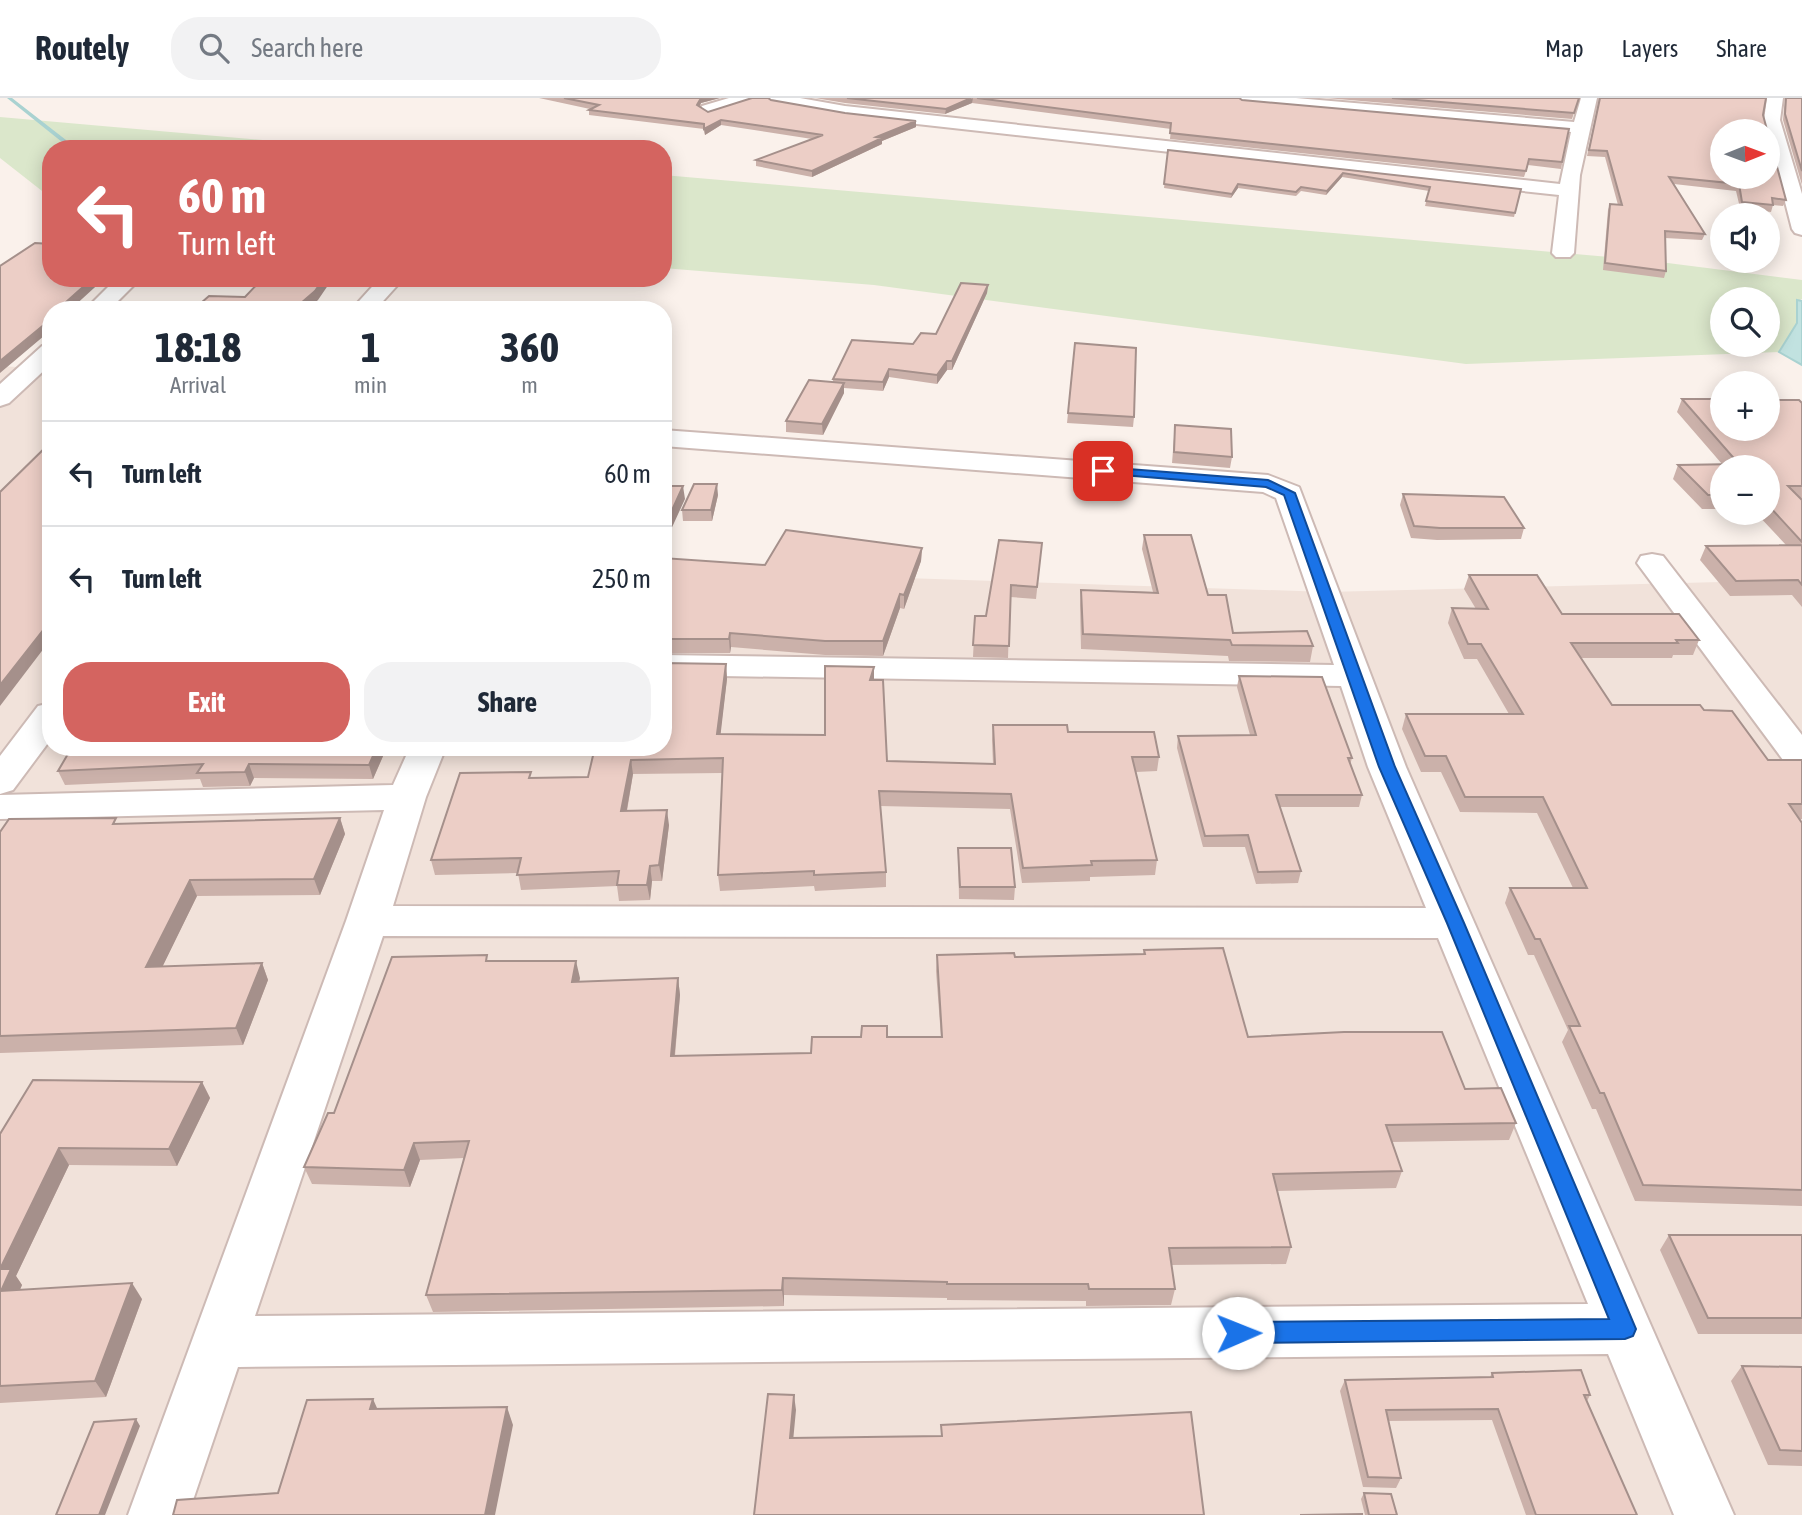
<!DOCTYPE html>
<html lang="en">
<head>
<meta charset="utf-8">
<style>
  body { margin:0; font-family:"Asap Condensed",sans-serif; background:#f2f2f3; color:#1f2937; height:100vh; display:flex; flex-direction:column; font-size:26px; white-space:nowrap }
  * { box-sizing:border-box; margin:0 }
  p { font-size:23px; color:#747a83 }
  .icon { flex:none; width:38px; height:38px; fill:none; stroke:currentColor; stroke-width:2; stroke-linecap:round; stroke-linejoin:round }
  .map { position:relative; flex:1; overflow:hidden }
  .sheet { position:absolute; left:42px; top:203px; width:630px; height:455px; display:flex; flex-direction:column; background:#fff; border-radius:28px; box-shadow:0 4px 18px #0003 }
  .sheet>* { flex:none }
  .banner { position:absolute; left:42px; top:42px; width:630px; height:147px; border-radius:28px; box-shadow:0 4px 18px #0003; background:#d46460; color:#fff; overflow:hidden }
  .needle { width:46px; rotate:89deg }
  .controls { position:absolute; left:1710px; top:21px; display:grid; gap:14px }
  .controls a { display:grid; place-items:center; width:70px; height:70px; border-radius:50%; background:#fff; box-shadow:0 4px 18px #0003; font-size:35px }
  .pin { position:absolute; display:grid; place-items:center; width:60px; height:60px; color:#fff; margin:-30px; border-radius:14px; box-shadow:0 4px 10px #0006 }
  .me { position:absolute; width:77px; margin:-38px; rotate:89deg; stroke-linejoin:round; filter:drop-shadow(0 0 5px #0008) }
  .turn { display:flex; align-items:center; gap:24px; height:147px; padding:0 21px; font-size:32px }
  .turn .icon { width:91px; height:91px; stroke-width:2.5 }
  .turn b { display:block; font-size:49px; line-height:60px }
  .eta { display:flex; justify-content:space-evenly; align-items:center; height:119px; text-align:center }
  .eta b { font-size:42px; font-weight:700; line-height:49px }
  .cta { display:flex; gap:14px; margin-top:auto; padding:14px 21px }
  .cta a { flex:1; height:80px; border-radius:28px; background:#d46460; color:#fff; font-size:28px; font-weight:700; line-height:80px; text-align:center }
  .cta a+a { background:#f2f2f3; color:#1f2937 }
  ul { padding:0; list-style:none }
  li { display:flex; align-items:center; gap:21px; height:105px; padding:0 21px; border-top:2px solid #e0e1e3 }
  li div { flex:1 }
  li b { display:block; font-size:26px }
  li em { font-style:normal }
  header { display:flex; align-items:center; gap:42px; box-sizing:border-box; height:98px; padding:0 35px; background:#fff; border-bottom:2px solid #e0e1e3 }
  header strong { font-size:33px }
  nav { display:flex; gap:38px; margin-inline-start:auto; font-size:24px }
  .search { width:490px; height:63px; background:#f2f2f3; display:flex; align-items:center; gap:18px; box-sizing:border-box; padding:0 24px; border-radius:28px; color:#747a83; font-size:26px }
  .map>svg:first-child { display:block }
</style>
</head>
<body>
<header>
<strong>Routely</strong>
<div class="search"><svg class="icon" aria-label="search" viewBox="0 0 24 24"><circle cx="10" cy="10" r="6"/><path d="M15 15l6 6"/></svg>Search here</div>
<nav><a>Map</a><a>Layers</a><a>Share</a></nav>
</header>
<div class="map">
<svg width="1802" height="1417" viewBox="0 0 1802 1417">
  <rect width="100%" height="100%" fill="#faf1eb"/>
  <path fill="#f1e2da" d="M 0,268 L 51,271 L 51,649 L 663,649 L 663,472 L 1327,494 L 1802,482 L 1802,1417 L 0,1417 Z"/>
  <path fill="#dbe7cb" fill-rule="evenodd" d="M 0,19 L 365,51 L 51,51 L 51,100 L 0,60 Z
    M 663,77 L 1644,162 L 1802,182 L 1802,201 L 1797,203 L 1798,225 L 1779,254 L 1466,266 L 874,187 L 663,170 ZM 1722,201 L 1768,201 L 1768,247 L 1722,247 Z"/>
  <path fill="#c1e2e0" stroke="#a9d2d1" stroke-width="2" d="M 1797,202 L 1802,203 L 1802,267 L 1779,254 L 1797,225 Z"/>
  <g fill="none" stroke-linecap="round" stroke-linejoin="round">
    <path fill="#a9d2d1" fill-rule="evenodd" d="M 7,0 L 12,0 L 66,42 L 72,51 L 68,51 L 62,44 Z"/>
    <defs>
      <path id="minor" d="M 729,0 L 754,0 L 752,3 L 708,17 L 700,12 L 702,8 Z
        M 764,0 L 800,0 L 845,8 L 1560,86 L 1571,34 L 1241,5 L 1233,0 L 1296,0 L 1574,24 L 1581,0 L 1597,0 L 1580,77 L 1574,155 L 1570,159 L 1556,159 L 1552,155 L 1559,97 L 845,18 L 772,5 Z
        M 1767,0 L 1783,0 L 1780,22 L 1802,96 L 1802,137 L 1795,135 L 1792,131 L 1764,22 Z
        M 117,180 L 141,180 L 109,212 L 85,212 Z
        M 380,180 L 404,180 L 375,212 L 351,212 Z
        M 51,246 L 51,266 L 9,305 L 0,308 L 0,286 L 42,248 Z
        M 663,332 L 1268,377 L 1299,389 L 1406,669 L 1734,1417 L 1674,1417 L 1608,1256 L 238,1269 L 188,1417 L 128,1417 L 346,823 L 384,712 L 0,721 L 0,697 L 393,687 L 410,649 L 446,649 L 426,699 L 393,808 L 1426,810 L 1368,669 L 1341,588 L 663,577 L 663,557 L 1334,567 L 1276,400 L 1263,394 L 663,348 ZM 383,838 L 1438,840 L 1588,1206 L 255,1218 Z
        M 1652,456 L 1663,458 L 1802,637 L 1802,673 L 1789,670 L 1637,465 L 1641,458 Z
        M 51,605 L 51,641 L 13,692 L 0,696 L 0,658 L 38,608 Z"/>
    </defs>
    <use href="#minor" stroke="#cdbab5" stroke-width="4"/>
    <use href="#minor" fill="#fff" fill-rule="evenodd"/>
  </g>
  <path fill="#cbb1aa" d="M 539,0 L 720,0 L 701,5 L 700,9 L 708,14 L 771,2 L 916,29 L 882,43 L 882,46 L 812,79 L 756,68 L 756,62 L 812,41 L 721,27 L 705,37 L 704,31 L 589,17 L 589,12 L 590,11 Z
    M 815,0 L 1239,0 L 1242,2 L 1569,31 L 1561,71 L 1528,67 L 1524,79 L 1170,41 L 1171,31 L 972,5 L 945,16 L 845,5 Z
    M 1326,0 L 1579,0 L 1572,21 Z
    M 1599,0 L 1766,0 L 1763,17 L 1786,102 L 1783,108 L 1773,107 L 1771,114 L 1740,110 L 1736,93 L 1674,86 L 1705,136 L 1702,142 L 1665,140 L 1666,173 L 1664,180 L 1603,172 L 1608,112 L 1610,106 L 1618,107 L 1605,59 L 1587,58 Z
    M 1785,0 L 1802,0 L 1802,87 L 1783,22 Z
    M 1168,52 L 1521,91 L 1514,119 L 1425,108 L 1429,93 L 1342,79 L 1326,97 L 1301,93 L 1296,98 L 1238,90 L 1231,100 L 1164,90 Z
    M 988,187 L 987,195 L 952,272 L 947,272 L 937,286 L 889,279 L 883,293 L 844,290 L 844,295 L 823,337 L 786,334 L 786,323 L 833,284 L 833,281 L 936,236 Z
    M 1075,245 L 1134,319 L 1133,329 L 1067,325 Z
    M 1682,301 L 1802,305 L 1802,509 L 1792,497 L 1730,498 L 1700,462 L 1706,448 L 1786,447 L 1756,415 L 1768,415 L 1768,369 L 1722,369 L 1722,411 L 1702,411 L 1673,381 L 1678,367 L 1722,366 L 1677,314 Z
    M 1175,327 L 1232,359 L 1230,370 L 1172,365 Z
    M 1403,396 L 1524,430 L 1521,441 L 1437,442 L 1411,440 L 1400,407 Z
    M 718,397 L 712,423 L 683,423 L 682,412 Z
    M 1144,437 L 1208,497 L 1233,535 L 1313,548 L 1310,564 L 1229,563 L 1228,558 L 1081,551 L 1080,507 L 1081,492 L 1153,494 L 1142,451 Z
    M 1042,445 L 1036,501 L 1010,499 L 1008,560 L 973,559 L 975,518 L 986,518 Z
    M 922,450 L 921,463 L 904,511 L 900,510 L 883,558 L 825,557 L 731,549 L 730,555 L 663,555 L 663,460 L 765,467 Z
    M 1469,477 L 1562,516 L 1699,542 L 1693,557 L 1673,557 L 1672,560 L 1581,560 L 1612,607 L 1704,612 L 1768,662 L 1802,662 L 1802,721 L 1800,721 L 1802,725 L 1802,1108 L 1635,1103 L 1596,1011 L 1592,1011 L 1562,944 L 1568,932 L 1534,857 L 1528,857 L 1505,805 L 1510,790 L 1573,790 L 1537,715 L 1460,714 L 1441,674 L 1421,674 L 1402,631 L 1406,616 L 1509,616 L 1477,561 L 1464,561 L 1448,525 L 1452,510 L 1476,511 L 1464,491 Z
    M 726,566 L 727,581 L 720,636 L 825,637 L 874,569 L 874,582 L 887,663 L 993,666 L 992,642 L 993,627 L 1068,634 L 1159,659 L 1157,673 L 1136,674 L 1157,762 L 1155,777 L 1090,779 L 1090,783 L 1022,785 L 1010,711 L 880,708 L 886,774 L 886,789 L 815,793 L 814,788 L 720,793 L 718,777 L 722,675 L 633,676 L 627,713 L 669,727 L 662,783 L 652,783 L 650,802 L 619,803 L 617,788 L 521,792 L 518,775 L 435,777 L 431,762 L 533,680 L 588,679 Z
    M 1239,578 L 1352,660 L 1350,667 L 1362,697 L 1359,709 L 1280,709 L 1301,773 L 1298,785 L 1256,786 L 1245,749 L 1203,749 L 1177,650 L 1178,638 L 1250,637 L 1237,589 Z
    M 72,649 L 387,649 L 373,681 L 254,680 L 250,688 L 203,689 L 200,681 L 65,687 L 58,673 Z
    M 340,720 L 345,736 L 320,797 L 197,798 L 162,869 L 262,865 L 268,882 L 243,947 L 0,955 L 0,734 L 119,726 Z
    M 958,750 L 1015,789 L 1014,802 L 959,801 Z
    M 1144,852 L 1248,939 L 1465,991 L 1516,1025 L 1509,1042 L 1392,1044 L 1402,1073 L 1396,1090 L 1277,1093 L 1291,1149 L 1286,1166 L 1171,1167 L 1175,1191 L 1171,1207 L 1086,1208 L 1086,1203 L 947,1202 L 947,1200 L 784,1197 L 784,1208 L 433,1214 L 426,1197 L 464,1060 L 420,1062 L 410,1089 L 312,1086 L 304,1069 L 489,863 L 580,880 L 579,884 L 678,880 L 680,897 L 675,958 L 811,955 L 887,939 L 941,939 L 936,873 L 937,857 L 1015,859 L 1143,856 Z
    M 202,984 L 210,1000 L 177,1068 L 69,1067 L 16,1178 L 22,1187 L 20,1192 L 142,1201 L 106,1299 L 0,1305 L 0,1036 Z
    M 1802,1118 L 1802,1236 L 1698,1236 L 1660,1152 L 1669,1137 L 1802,1137 Z
    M 1742,1268 L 1802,1269 L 1802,1368 L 1768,1367 L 1731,1283 Z
    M 1492,1275 L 1590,1297 L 1587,1303 L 1637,1417 L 1526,1417 L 1492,1322 L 1388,1323 L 1401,1380 L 1396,1390 L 1363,1389 L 1340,1293 L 1345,1282 L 1490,1279 Z
    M 1364,1395 L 1397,1417 L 1365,1417 L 1361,1401 Z"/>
  <path fill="#a5908b" d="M 701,0 L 720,0 L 701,5 L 697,13 L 697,7 Z
    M 973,0 L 972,5 L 945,16 L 946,11 Z
    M 721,22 L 721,27 L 705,37 L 704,31 Z
    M 916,23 L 916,29 L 882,43 L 882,46 L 812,79 L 812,73 L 876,39 Z
    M 1343,75 L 1342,79 L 1326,97 L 1327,93 Z
    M 1238,86 L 1238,90 L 1231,100 L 1232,96 Z
    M 93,180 L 105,180 L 71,211 L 72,212 L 62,212 L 65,205 Z
    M 324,180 L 333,180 L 318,202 L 307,212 L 293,212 Z
    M 988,187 L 987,195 L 952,272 L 952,263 Z
    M 51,221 L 51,232 L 0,275 L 0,263 Z
    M 947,263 L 947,272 L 937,286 L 937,277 Z
    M 889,271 L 889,279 L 883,293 L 883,284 Z
    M 844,285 L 844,295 L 823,337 L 822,326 Z
    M 717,386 L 718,397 L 712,423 L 711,412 Z
    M 683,388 L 685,401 L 663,449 L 663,432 Z
    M 922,450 L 921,463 L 904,511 L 904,497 Z
    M 900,496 L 900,510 L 883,558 L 883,543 Z
    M 51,522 L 51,541 L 0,608 L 0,587 Z
    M 730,535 L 731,549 L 730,555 L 729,541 Z
    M 726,566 L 727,581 L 719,650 L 717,636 Z
    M 874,569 L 874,583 L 870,582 Z
    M 377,649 L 387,649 L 373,681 L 369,667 Z
    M 631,662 L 633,676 L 624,728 L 621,713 Z
    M 249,666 L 254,680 L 250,688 L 245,674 Z
    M 667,712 L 669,727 L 662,783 L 659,767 Z
    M 340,720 L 345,736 L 320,797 L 314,781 Z
    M 650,768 L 652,783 L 650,802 L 647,787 Z
    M 190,782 L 197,798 L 154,886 L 146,869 Z
    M 576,863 L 580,880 L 575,901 L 572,884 Z
    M 262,865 L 268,882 L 243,947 L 236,930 Z
    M 678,880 L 680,897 L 673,975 L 671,958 Z
    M 202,984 L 210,1000 L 177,1068 L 169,1051 Z
    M 414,1045 L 420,1062 L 410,1089 L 404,1072 Z
    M 59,1050 L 69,1067 L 16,1178 L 22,1187 L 12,1209 L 1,1193 L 0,1171 Z
    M 783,1180 L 784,1197 L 784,1208 L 782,1192 Z
    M 132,1185 L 142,1201 L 106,1299 L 95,1283 Z
    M 794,1297 L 796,1312 L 792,1354 L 790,1340 Z
    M 373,1301 L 381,1319 L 370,1311 Z
    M 507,1309 L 513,1327 L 495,1417 L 485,1417 Z
    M 136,1321 L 140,1328 L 105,1417 L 99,1417 Z"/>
  <path fill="#eccec6" stroke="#a5908b" stroke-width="2" fill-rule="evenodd" d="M 564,0 L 701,0 L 697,7 L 708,14 L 752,0 L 768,0 L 771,2 L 845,15 L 916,23 L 876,39 L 882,40 L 812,73 L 756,62 L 823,37 L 721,22 L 704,31 L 704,26 L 589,12 L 599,7 Z
    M 847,0 L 971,0 L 946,11 Z
    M 977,0 L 1239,0 L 1242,2 L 1569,31 L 1562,64 L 1529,61 L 1526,73 L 1170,35 L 1171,25 Z
    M 1392,0 L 1579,0 L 1574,15 Z
    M 1600,0 L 1766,0 L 1763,17 L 1786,102 L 1772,100 L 1773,107 L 1742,104 L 1739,86 L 1669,79 L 1705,136 L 1665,133 L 1666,173 L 1605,165 L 1610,106 L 1622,107 L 1607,53 L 1589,52 ZM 1722,33 L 1768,33 L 1768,79 L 1722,79 Z
    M 1786,0 L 1802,0 L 1802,73 L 1785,16 Z
    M 1168,52 L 1521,91 L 1515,115 L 1426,103 L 1430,89 L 1343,75 L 1327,93 L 1301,89 L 1296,94 L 1238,86 L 1232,96 L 1164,86 Z
    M 35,145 L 51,146 L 51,180 L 93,180 L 65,205 L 69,205 L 62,212 L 51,212 L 51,221 L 0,263 L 0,168 Z
    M 263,180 L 324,180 L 315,193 L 293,212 L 193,212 L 209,198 L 245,199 Z
    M 961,185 L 988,187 L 952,263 L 947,263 L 937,277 L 889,271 L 883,284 L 833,281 L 852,242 L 913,246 L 921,235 L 936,236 Z
    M 1075,245 L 1136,250 L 1134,319 L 1068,315 Z
    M 809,282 L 844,285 L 822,326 L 786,323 Z
    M 1682,301 L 1722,301 L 1722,331 L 1768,331 L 1768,302 L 1799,302 L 1802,305 L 1802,388 L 1788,388 L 1802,402 L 1802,444 L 1768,407 L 1768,369 L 1722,369 L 1722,397 L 1708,397 L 1678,367 L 1739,366 Z
    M 1175,327 L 1231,331 L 1232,359 L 1174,354 Z
    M 51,344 L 51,522 L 0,587 L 0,394 Z
    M 694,386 L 717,386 L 711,412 L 682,412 Z
    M 663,388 L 683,388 L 663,432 Z
    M 1403,396 L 1504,399 L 1524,430 L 1440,430 L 1414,428 Z
    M 786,432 L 922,450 L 904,497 L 900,496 L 883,543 L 825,543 L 730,535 L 729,541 L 663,541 L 663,460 L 765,467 Z
    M 1144,437 L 1191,437 L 1208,497 L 1226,497 L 1233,535 L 1307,533 L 1313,548 L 1232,547 L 1230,542 L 1083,536 L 1081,492 L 1158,495 Z
    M 999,442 L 1042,445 L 1037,489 L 1011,487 L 1009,548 L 973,547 L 975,518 L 986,518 Z
    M 1802,447 L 1802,487 L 1798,482 L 1736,483 L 1706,448 Z
    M 1469,477 L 1537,477 L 1562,516 L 1679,516 L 1699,542 L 1676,542 L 1678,545 L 1571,545 L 1612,607 L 1700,607 L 1704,612 L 1732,613 L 1768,662 L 1802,662 L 1802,706 L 1789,706 L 1802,725 L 1802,1092 L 1643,1087 L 1604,995 L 1600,995 L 1569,928 L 1580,928 L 1540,841 L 1535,841 L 1510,790 L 1587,790 L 1543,699 L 1465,699 L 1446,658 L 1425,658 L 1406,616 L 1523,616 L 1481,546 L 1468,546 L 1452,510 L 1488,511 Z
    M 663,565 L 726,566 L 717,636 L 825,637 L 825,568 L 874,569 L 870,582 L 883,582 L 887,663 L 995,666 L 993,627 L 1067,627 L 1068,634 L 1154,634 L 1159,659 L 1132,659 L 1157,762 L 1091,763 L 1092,767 L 1023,770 L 1011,696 L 879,693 L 886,774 L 814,777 L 814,773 L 718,777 L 723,660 L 631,662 L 621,713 L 667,712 L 659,767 L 650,768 L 647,787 L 617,787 L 619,773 L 517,777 L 521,760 L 431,762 L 460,675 L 531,674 L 529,680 L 588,679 L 595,649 L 663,649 Z
    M 1239,578 L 1322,579 L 1352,660 L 1348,660 L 1362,697 L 1276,697 L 1301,773 L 1258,774 L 1248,737 L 1205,738 L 1178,638 L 1256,637 Z
    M 72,649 L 377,649 L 369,667 L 249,666 L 245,674 L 197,675 L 203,666 L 58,673 Z
    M 116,720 L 113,726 L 340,720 L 314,781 L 190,782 L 146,869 L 262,865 L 236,930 L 0,938 L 0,734 L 9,721 Z
    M 958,750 L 1011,750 L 1015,789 L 960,789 Z
    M 1223,850 L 1248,939 L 1344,934 L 1442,934 L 1465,991 L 1501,990 L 1516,1025 L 1386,1027 L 1402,1073 L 1273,1076 L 1291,1149 L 1169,1150 L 1175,1191 L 1089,1191 L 1088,1186 L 947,1186 L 947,1184 L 783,1180 L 782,1192 L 426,1197 L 469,1043 L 414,1045 L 404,1072 L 304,1069 L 328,1015 L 334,1015 L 392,859 L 487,857 L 486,863 L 576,863 L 572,884 L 678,880 L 671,958 L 811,955 L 812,939 L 861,939 L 862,928 L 887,928 L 887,939 L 942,939 L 937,857 L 1014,855 L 1015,859 L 1145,856 L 1144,852 Z
    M 33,982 L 202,984 L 169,1051 L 59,1050 L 0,1171 L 0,1036 Z
    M 1669,1137 L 1802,1137 L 1802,1220 L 1708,1220 Z
    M 0,1171 L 11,1171 L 1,1193 L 132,1185 L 95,1283 L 0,1288 Z
    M 1742,1268 L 1802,1269 L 1802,1353 L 1780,1352 Z
    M 1581,1272 L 1590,1297 L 1584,1297 L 1637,1417 L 1536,1417 L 1498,1311 L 1386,1312 L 1401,1380 L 1368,1379 L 1345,1282 L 1493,1279 L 1492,1275 Z
    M 768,1296 L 794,1297 L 790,1340 L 942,1338 L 941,1327 L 1191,1314 L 1204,1417 L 754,1417 Z
    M 373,1301 L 370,1311 L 507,1309 L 485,1417 L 173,1417 L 177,1402 L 278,1395 L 307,1302 Z
    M 136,1321 L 99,1417 L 56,1417 L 94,1324 Z
    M 1364,1395 L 1391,1396 L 1397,1417 L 1369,1417 Z
    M 1362,1416 L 1362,1417 L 1300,1417 Z"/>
  <path fill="#1a73e8" stroke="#114b97" stroke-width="2" d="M 1103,369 L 1268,382 L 1295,395 L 1395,669 L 1464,825 L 1636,1231 L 1633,1238 L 1625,1241 L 1238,1245 L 1230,1242 L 1227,1235 L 1230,1227 L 1238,1224 L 1609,1221 L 1447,825 L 1379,669 L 1284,397 L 1266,389 L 1099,375 L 1099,370 Z"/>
</svg>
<div class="controls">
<a><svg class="needle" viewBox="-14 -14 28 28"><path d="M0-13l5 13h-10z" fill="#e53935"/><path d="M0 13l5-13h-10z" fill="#747a83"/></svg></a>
<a><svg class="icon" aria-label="sound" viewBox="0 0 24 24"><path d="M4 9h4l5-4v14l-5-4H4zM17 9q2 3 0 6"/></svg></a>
<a><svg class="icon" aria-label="search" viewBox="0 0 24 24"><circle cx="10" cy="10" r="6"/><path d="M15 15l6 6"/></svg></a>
<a>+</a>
<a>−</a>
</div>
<div class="pin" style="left:1103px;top:373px;background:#d93025"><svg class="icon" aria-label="arrive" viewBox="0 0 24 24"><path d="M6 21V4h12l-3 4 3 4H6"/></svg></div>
<svg class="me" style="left:1238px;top:1235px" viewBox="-20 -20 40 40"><circle r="19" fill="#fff"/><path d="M0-13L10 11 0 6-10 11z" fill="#1a73e8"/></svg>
<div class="banner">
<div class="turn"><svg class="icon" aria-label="left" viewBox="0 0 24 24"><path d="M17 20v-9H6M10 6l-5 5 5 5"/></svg><div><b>60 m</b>Turn left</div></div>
</div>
<section class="sheet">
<div class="eta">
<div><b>18:18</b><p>Arrival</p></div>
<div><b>1</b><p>min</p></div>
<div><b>360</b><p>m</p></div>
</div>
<ul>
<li><svg class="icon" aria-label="left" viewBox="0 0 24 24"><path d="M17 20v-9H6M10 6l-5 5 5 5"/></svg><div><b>Turn left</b></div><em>60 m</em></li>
<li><svg class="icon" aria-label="left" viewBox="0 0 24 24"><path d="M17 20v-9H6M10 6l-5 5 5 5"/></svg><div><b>Turn left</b></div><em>250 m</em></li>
</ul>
<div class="cta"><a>Exit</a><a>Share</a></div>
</section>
</div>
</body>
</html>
